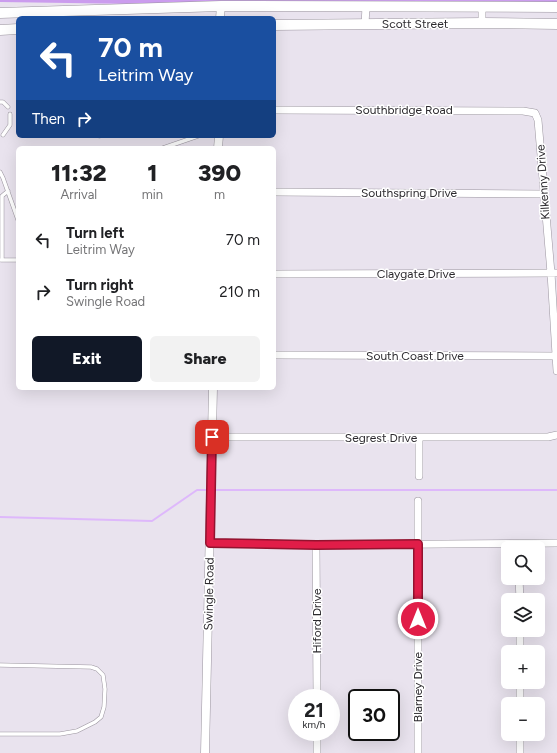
<!DOCTYPE html>
<html lang="en">
<head>
<meta charset="utf-8">
<style>
  body { margin:0; font-family:Figtree,sans-serif; background:#f2f2f2; color:#202124; height:100vh; display:flex; flex-direction:column; font-size:15px; white-space:nowrap }
  * { box-sizing:border-box; margin:0 }
  p { font-size:13px; color:#757577 }
  .icon { flex:none; width:22px; height:22px; fill:none; stroke:currentColor; stroke-width:2; stroke-linecap:round; stroke-linejoin:round }
  .map { position:relative; flex:1; overflow:hidden }
  .side { position:absolute; left:16px; top:146px; width:260px; height:244px; display:flex; flex-direction:column; background:#fff; border-radius:6px; box-shadow:0 4px 16px #0002 }
  .side>* { flex:none }
  .hud { position:absolute; left:16px; top:16px; width:260px; height:122px; border-radius:6px; box-shadow:0 4px 16px #0002; background:#1a4fa0; color:#fff; overflow:hidden }
  .tools { position:absolute; left:501px; top:541px; display:grid; gap:8px }
  .tools a { display:grid; place-items:center; width:44px; height:44px; border-radius:6px; background:#fff; box-shadow:0 4px 16px #0002; font-size:20px }
  .speed { position:absolute; left:288px; top:689px; display:flex; gap:8px; font-size:20px; font-weight:700; text-align:center }
  .speed>* { display:grid; place-content:center; width:52px; height:52px; border-radius:50%; background:#fff; box-shadow:0 4px 16px #0002; line-height:1 }
  .speed small { font-size:10px; font-weight:400 }
  .speed .limit { border:2px solid #111; border-radius:6px; background:#fff; color:#111 }
  .pin { position:absolute; display:grid; place-items:center; width:34px; height:34px; color:#fff; margin:-17px; border-radius:8px; box-shadow:0 2px 6px #0006 }
  .me { position:absolute; width:44px; margin:-22px; rotate:0deg; stroke-linejoin:round; filter:drop-shadow(0 0 3px #0008) }
  .turn { display:flex; align-items:center; gap:14px; height:84px; padding:0 16px; font-size:18px }
  .turn .icon { width:52px; height:52px; stroke-width:2.5 }
  .turn b { display:block; font-size:28px; line-height:34px }
  .then { display:flex; align-items:center; height:38px; padding:0 16px; background:#0003; gap:8px; font-size:15px }
  .eta { display:flex; justify-content:space-evenly; align-items:center; height:68px; text-align:center }
  .eta b { font-size:24px; font-weight:800; line-height:28px }
  .action { display:flex; gap:8px; margin-top:auto; padding:8px 16px }
  .action a { flex:1; height:46px; border-radius:6px; background:#111827; color:#fff; font-size:16px; font-weight:800; line-height:46px; text-align:center }
  .action a+a { background:#f2f2f2; color:#202124 }
  ul { padding:0; list-style:none }
  li { display:flex; align-items:center; gap:12px; height:52px; padding:0 16px }
  li div { flex:1 }
  li b { display:block; font-size:15px }
  li em { font-style:normal }
  .map>svg:first-child { display:block }
</style>
</head>
<body>
<div class="map">
<svg width="557" height="753" viewBox="0 0 557 753">
  <rect width="100%" height="100%" fill="#e9e3ee"/>
  <path fill="#cb9cee" d="M 0,0 L 557,0 L 557,10 L 0,2 Z"/>
  <g fill="none" stroke-linecap="round" stroke-linejoin="round">
    <path stroke="#deb8fb" stroke-width="2" d="M 214,490 L 557,490
      M 0,517 L 152,521 L 197,490 L 209,490"/>
    <defs>
      <path id="service" d="M 0,102 L 3,102 L 8,107
        M 3,135 L 10,125 L 10,114
        M 99,136 L 100,136
        M 163,148 L 198,136
        M 0,172 L 3,178 L 18,220
        M 1,260 L 18,260
        M 2,260 L 2,196 L 8,191
        M 0,665 L 91,667 L 97,669 L 103,675 L 105,689 L 104,707 L 101,717 L 95,722 L 77,731 L 60,734 L 0,734"/>
      <path id="minor" d="M 482,23 L 482,7
        M 365,24 L 366,7
        M 274,110 L 523,111 L 535,113 L 538,120 L 551,273 L 557,371
        M 274,192 L 544,194
        M 274,274 L 557,273
        M 274,355 L 556,356
        M 212,437 L 548,437 L 557,435
        M 419,476 L 419,438
        M 418,501 L 418,753
        M 210,543 L 316,545 L 557,543
        M 316,545 L 317,698
        M 519,578 L 520,600
        M 520,630 L 520,652
        M 520,682 L 520,704
        M 317,732 L 317,753
        M 520,734 L 520,753"/>
      <path id="tertiary" d="M 220,18 L 221,6
        M 218,148 L 219,136
        M 205,753 L 213,388"/>
      <path id="secondary" d="M 0,13 L 221,6 L 557,7
        M 274,25 L 482,23 L 557,24
        M 0,30 L 18,29"/>
    </defs>
    <use href="#service" stroke="#9b959f" stroke-width="4.5"/>
    <use href="#minor" stroke="#9b959f" stroke-width="8"/>
    <use href="#tertiary" stroke="#9b959f" stroke-width="9"/>
    <use href="#secondary" stroke="#9b959f" stroke-width="11"/>
    <use href="#service" stroke="#fff" stroke-width="3.5"/>
    <use href="#minor" stroke="#fff" stroke-width="7"/>
    <use href="#tertiary" stroke="#fff" stroke-width="8"/>
    <use href="#secondary" stroke="#fff" stroke-width="10"/>
  </g>
  <g fill="none" stroke-linecap="round" stroke-linejoin="round">
    <defs>
      <path id="route" d="M 212,437 L 210,543 L 316,545 L 418,544 L 418,619"/>
    </defs>
    <use href="#route" stroke="#92132f" stroke-width="10"/>
    <use href="#route" stroke="#e11d48" stroke-width="7"/>
  </g>
  <g text-anchor="middle" stroke-width="3" stroke-linejoin="round" paint-order="stroke">
    <g font-size="12" fill="#2c2a2e" stroke="#fff">
      <text x="415" y="28">Scott Street</text>
      <text x="404" y="114">Southbridge Road</text>
      <text transform="translate(543 182) rotate(-94)" y="4">Kilkenny Drive</text>
      <text x="409" y="197">Southspring Drive</text>
      <text x="416" y="278">Claygate Drive</text>
      <text x="415" y="360">South Coast Drive</text>
      <text x="381" y="442">Segrest Drive</text>
      <text transform="translate(209 594) rotate(-89)" y="4">Swingle Road</text>
      <text transform="translate(317 621) rotate(-90)" y="4">Hiford Drive</text>
      <text transform="translate(418 687) rotate(-90)" y="4">Blarney Drive</text>
    </g>
  </g>
</svg>
<div class="tools">
<a><svg class="icon" aria-label="search" viewBox="0 0 24 24"><circle cx="10" cy="10" r="6"/><path d="M15 15l6 6"/></svg></a>
<a><svg class="icon" aria-label="layers" viewBox="0 0 24 24"><path d="M12 4l9 5-9 5-9-5zM3 14l9 5 9-5"/></svg></a>
<a>+</a>
<a>−</a>
</div>
<div class="speed"><div>21<small>km/h</small></div><div class="limit">30</div></div>
<div class="pin" style="left:212px;top:437px;background:#d93025"><svg class="icon" aria-label="arrive" viewBox="0 0 24 24"><path d="M6 21V4h12l-3 4 3 4H6"/></svg></div>
<svg class="me" style="left:418px;top:619px" viewBox="-20 -20 40 40"><circle r="17" fill="#e11d48" stroke="#fff" stroke-width="3"/><path d="M0-11L8 9 0 5-8 9z" fill="#fff"/></svg>
<div class="hud">
<div class="turn"><svg class="icon" aria-label="left" viewBox="0 0 24 24"><path d="M17 20v-9H6M10 6l-5 5 5 5"/></svg><div><b>70 m</b>Leitrim Way</div></div>
<div class="then">Then<svg class="icon" aria-label="right" viewBox="0 0 24 24"><path d="M7 20v-9h11M14 6l5 5-5 5"/></svg></div>
</div>
<section class="side">
<div class="eta">
<div><b>11:32</b><p>Arrival</p></div>
<div><b>1</b><p>min</p></div>
<div><b>390</b><p>m</p></div>
</div>
<ul>
<li><svg class="icon" aria-label="left" viewBox="0 0 24 24"><path d="M17 20v-9H6M10 6l-5 5 5 5"/></svg><div><b>Turn left</b><p>Leitrim Way</p></div><em>70 m</em></li>
<li><svg class="icon" aria-label="right" viewBox="0 0 24 24"><path d="M7 20v-9h11M14 6l5 5-5 5"/></svg><div><b>Turn right</b><p>Swingle Road</p></div><em>210 m</em></li>
</ul>
<div class="action"><a>Exit</a><a>Share</a></div>
</section>
</div>
</body>
</html>
